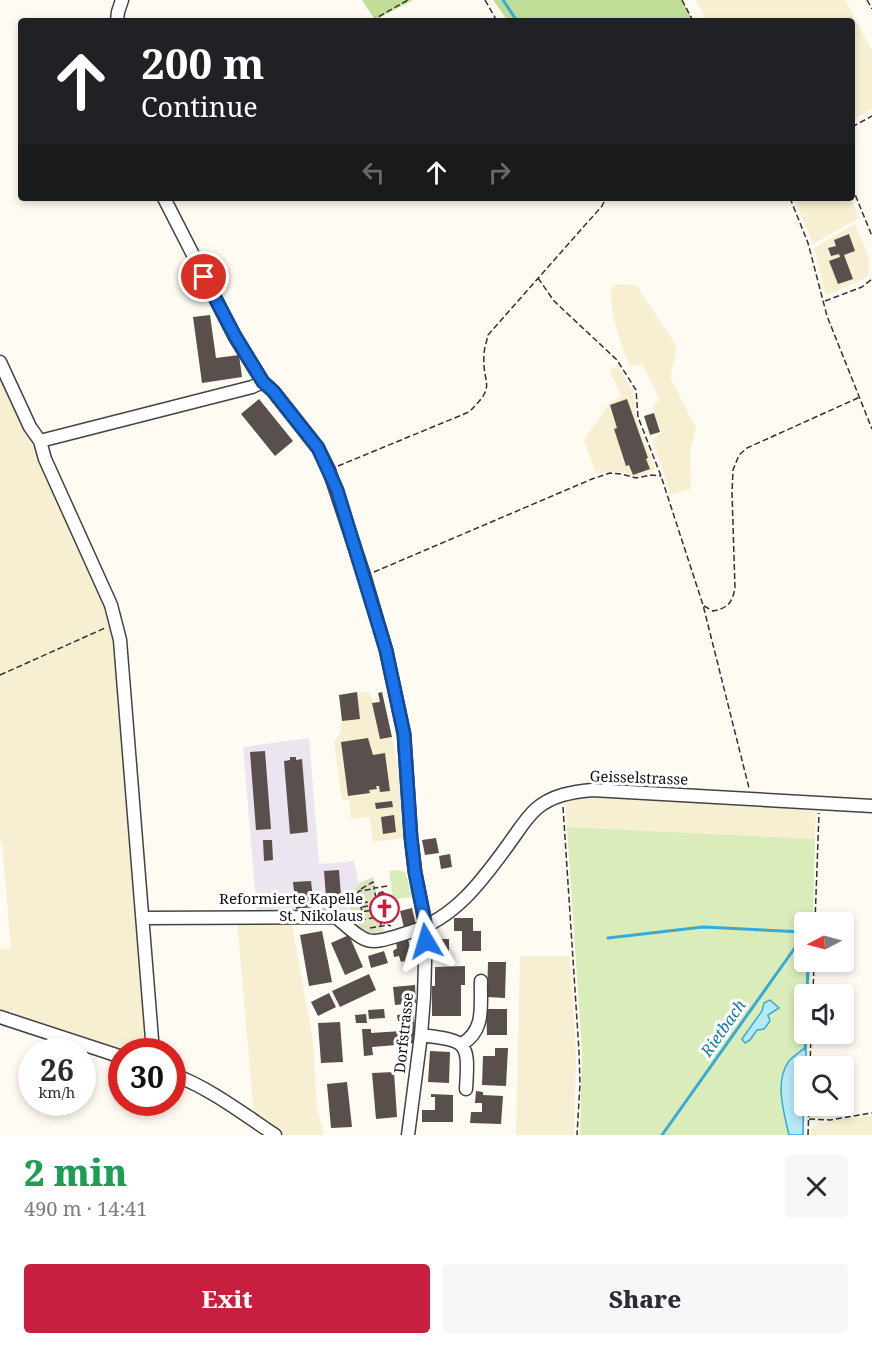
<!DOCTYPE html>
<html lang="en">
<head>
<meta charset="utf-8">
<style>
  body { margin:0; font-family:"Noto Serif",serif; background:#f7f7f7; color:#2b2b33; height:100vh; display:flex; flex-direction:column; font-size:22px; white-space:nowrap }
  * { box-sizing:border-box; margin:0 }
  p { font-size:20px; color:#7c7c81 }
  .icon { flex:none; width:33px; height:33px; fill:none; stroke:currentColor; stroke-width:2; stroke-linecap:round; stroke-linejoin:round }
  .map { position:relative; height:1135px; overflow:hidden }
  .drawer { display:flex; flex-direction:column; background:#fff; flex:1 }
  .drawer>* { flex:none }
  .guide { position:absolute; left:18px; top:18px; width:837px; height:183px; border-radius:6px; box-shadow:0 3px 9px #0003; background:#202124; color:#fff; overflow:hidden }
  .needle { width:39px; rotate:264deg }
  .controls { position:absolute; left:794px; top:912px; display:grid; gap:12px }
  .controls a { display:grid; place-items:center; width:60px; height:60px; border-radius:6px; background:#fff; box-shadow:0 3px 9px #0003; font-size:30px }
  .speed { position:absolute; left:18px; top:1038px; display:flex; gap:12px; font-size:30px; font-weight:700; text-align:center }
  .speed>* { display:grid; place-content:center; width:78px; height:78px; border-radius:50%; background:#fff; box-shadow:0 3px 9px #0003; line-height:1 }
  .speed small { font-size:15px; font-weight:400 }
  .speed .limit { border:9px solid #d22; background:#fff; color:#111 }
  .pin { position:absolute; display:grid; place-items:center; width:51px; height:51px; color:#fff; margin:-26px; border:3px solid #fff; border-radius:50%; box-shadow:0 2px 6px #0007 }
  .me { position:absolute; width:66px; margin:-33px; rotate:353deg; stroke-linejoin:round; filter:drop-shadow(0 0 4px #0008) }
  .turn { display:flex; align-items:center; gap:21px; height:126px; padding:0 24px; font-size:27px }
  .turn .icon { width:78px; height:78px; stroke-width:2.5 }
  .turn b { display:block; font-size:42px; line-height:51px }
  .lanes { display:flex; align-items:center; height:57px; padding:0 24px; background:#0003; justify-content:center; gap:30px; direction:ltr }
  .lanes .off { opacity:.35 }
  .round { display:grid; place-items:center; flex:none; width:63px; height:63px; border-radius:6px; background:#f7f7f7 }
  .headline { display:flex; align-items:center; justify-content:space-between; height:102px; padding:0 24px }
  h1 { font-size:36px; font-weight:800; line-height:45px; color:#1e9e55 }
  .action { display:flex; gap:12px; margin-top:auto; padding:12px 24px }
  .action a { flex:1; height:69px; border-radius:6px; background:#c7203e; color:#fff; font-size:24px; font-weight:800; line-height:69px; text-align:center }
  .action a+a { background:#f7f7f7; color:#2b2b33 }
  .map>svg:first-child { display:block }
</style>
</head>
<body>
<div class="map">
<svg width="872" height="1135" viewBox="0 0 872 1135">
  <rect width="100%" height="100%" fill="#fffbf3"/>
  <path fill="#ece4ee" d="M 309,738 L 319,864 L 354,861 L 359,883 L 348,896 L 347,908 L 357,930 L 349,922 L 257,914 L 243,747 Z"/>
  <path fill="#f7efd1" d="M 695,0 L 845,0 L 872,51 L 872,109 L 852,120 L 852,21 L 708,21 Z
    M 794,198 L 851,198 L 859,218 L 813,244 Z
    M 855,224 L 869,258 L 869,270 L 866,277 L 858,282 L 826,295 L 814,248 Z
    M 617,284 L 636,285 L 677,347 L 670,377 L 696,428 L 690,451 L 691,489 L 671,495 L 652,439 L 661,433 L 653,406 L 660,400 L 643,365 L 630,366 L 626,358 L 613,316 L 610,290 Z
    M 0,362 L 111,605 L 153,1051 L 122,1052 L 16,1022 L 15,1008 L 8,1016 L 0,1013 L 0,949 L 11,948 L 2,842 L 0,841 Z
    M 618,365 L 633,391 L 636,417 L 655,470 L 635,477 L 622,472 L 596,473 L 584,440 L 610,402 L 621,396 L 610,371 Z
    M 369,691 L 373,703 L 379,701 L 378,693 L 382,692 L 399,771 L 401,774 L 406,838 L 373,842 L 370,817 L 351,819 L 349,800 L 342,800 L 334,742 L 340,733 L 342,721 L 339,695 Z
    M 593,794 L 810,806 L 816,813 L 815,839 L 567,827 L 566,805 L 571,796 Z
    M 237,920 L 291,920 L 313,1041 L 317,1109 L 324,1135 L 281,1135 L 254,1116 Z
    M 520,956 L 570,956 L 576,1053 L 574,1135 L 516,1135 Z
    M 872,1115 L 872,1135 L 809,1135 L 812,1128 L 818,1123 Z"/>
  <path fill="#daecba" d="M 567,827 L 815,839 L 813,922 L 804,922 L 804,962 L 811,962 L 810,994 L 804,994 L 804,1034 L 808,1034 L 807,1066 L 804,1066 L 804,1135 L 580,1135 L 582,1052 Z
    M 399,870 L 405,872 L 413,897 L 397,899 L 393,897 L 389,871 Z"/>
  <path fill="#c0de98" d="M 362,0 L 413,0 L 375,20 Z
    M 493,0 L 682,0 L 693,21 L 508,21 Z"/>
  <path fill="#dde3c1" d="M 373,877 L 384,933 L 365,935 C 350,922 341,898 360,883 C 363,881 369,879 373,877 Z"/>
  <path fill="#b5e8f9" stroke="#38aad3" stroke-width="1.5" d="M 770,1000 L 779,1008 L 768,1015 L 770,1021 L 764,1029 L 757,1030 L 750,1040 L 745,1043 L 742,1039 L 762,1011 L 764,1003 Z
    M 803,1049 L 806,1051 L 806,1066 L 804,1066 L 803,1135 L 789,1135 C 784,1113 774,1081 789,1061 C 792,1057 799,1053 803,1049 Z"/>
  <g fill="none" stroke-linecap="round" stroke-linejoin="round">
    <path stroke="#38aad3" stroke-width="3" d="M 503,0 L 517,21
      M 608,938 L 703,927 L 804,932
      M 807,994 L 808,962
      M 805,1049 L 806,1034
      M 662,1135 L 804,935"/>
  </g>
  <path fill="#594f4c" d="M 849,234 L 855,251 L 844,255 L 853,279 L 838,284 L 829,261 L 840,257 L 839,254 L 831,256 L 828,248 L 836,246 L 834,240 Z
    M 210,315 L 216,358 L 239,355 L 242,377 L 202,383 L 193,317 Z
    M 259,399 L 293,441 L 275,456 L 241,414 Z
    M 627,399 L 648,458 L 646,459 L 650,469 L 633,475 L 629,465 L 626,466 L 614,429 L 617,428 L 610,405 Z
    M 654,413 L 660,432 L 650,435 L 644,416 Z
    M 357,692 L 360,719 L 342,721 L 339,695 Z
    M 382,692 L 392,737 L 380,739 L 372,703 L 380,702 L 378,693 Z
    M 368,738 L 373,755 L 385,753 L 390,791 L 380,792 L 379,786 L 376,786 L 377,789 L 369,790 L 370,793 L 348,796 L 341,742 Z
    M 265,751 L 271,829 L 256,830 L 250,752 Z
    M 290,757 L 296,757 L 296,760 L 302,759 L 308,832 L 290,834 L 284,761 L 290,760 Z
    M 392,801 L 393,807 L 376,809 L 375,803 Z
    M 394,815 L 396,832 L 383,834 L 381,817 Z
    M 436,838 L 439,853 L 425,855 L 422,840 Z
    M 263,840 L 272,840 L 273,860 L 264,861 Z
    M 450,854 L 452,867 L 441,869 L 439,856 Z
    M 339,870 L 341,896 L 326,897 L 324,871 Z
    M 311,881 L 314,907 L 296,909 L 293,882 Z
    M 383,891 L 386,894 L 392,920 L 382,922 L 377,895 L 379,892 Z
    M 412,908 L 416,925 L 404,928 L 400,911 Z
    M 454,918 L 473,918 L 473,931 L 481,931 L 481,951 L 462,951 L 462,931 L 454,931 Z
    M 322,931 L 332,982 L 309,986 L 300,935 Z
    M 349,935 L 363,967 L 345,975 L 331,943 Z
    M 408,939 L 413,962 L 405,964 L 404,961 L 401,962 L 399,956 L 394,957 L 393,951 L 397,948 L 396,942 Z
    M 437,939 L 449,939 L 449,951 L 437,951 Z
    M 384,951 L 388,963 L 371,968 L 368,956 Z
    M 488,962 L 506,962 L 505,998 L 487,997 Z
    M 465,966 L 465,985 L 461,985 L 461,1016 L 432,1016 L 432,986 L 435,986 L 435,967 Z
    M 369,974 L 376,990 L 340,1007 L 332,991 Z
    M 415,985 L 416,1003 L 395,1005 L 393,987 Z
    M 329,993 L 336,1007 L 318,1016 L 311,1002 Z
    M 384,1009 L 385,1018 L 369,1019 L 368,1010 Z
    M 486,1009 L 507,1009 L 507,1035 L 487,1035 Z
    M 414,1013 L 415,1043 L 406,1044 L 406,1051 L 397,1052 L 396,1045 L 372,1047 L 373,1055 L 364,1056 L 362,1029 L 371,1029 L 371,1033 L 402,1031 L 402,1021 L 398,1021 L 397,1015 Z
    M 366,1014 L 367,1023 L 356,1023 L 355,1015 Z
    M 340,1022 L 343,1062 L 321,1063 L 318,1023 Z
    M 495,1048 L 508,1048 L 506,1086 L 482,1085 L 483,1056 L 495,1056 Z
    M 430,1051 L 450,1052 L 449,1083 L 428,1082 Z
    M 394,1072 L 397,1117 L 376,1119 L 372,1073 Z
    M 347,1082 L 352,1127 L 331,1128 L 327,1084 Z
    M 476,1091 L 483,1092 L 483,1095 L 503,1096 L 501,1124 L 470,1123 L 471,1112 L 482,1112 L 482,1103 L 475,1103 Z
    M 431,1094 L 453,1095 L 453,1122 L 422,1122 L 422,1110 L 435,1110 L 435,1097 L 431,1097 Z"/>
  <g fill="none" stroke-linecap="round" stroke-linejoin="round">
    <defs>
      <path id="minor" d="M 117,21 L 118,12 L 122,0
        M 164,198 L 235,337 L 263,382 L 273,391 L 318,448 L 329,470 L 364,575 L 386,650 L 404,734 L 411,838 L 415,872 L 426,927 L 424,997 L 421,1035 L 408,1135
        M 0,362 L 30,427 L 40,441 L 45,459 L 111,605 L 120,640 L 153,1052
        M 40,441 L 252,387 L 263,382
        M 143,918 L 336,917 C 371,947 366,945 410,932 C 454,919 482,881 508,845 C 517,833 525,819 536,809 C 552,795 572,792 592,790 L 872,806
        M 0,1017 L 122,1057
        M 421,1035 C 468,1041 469,1041 466,1089
        M 462,1044 C 486,1030 480,1005 481,981
        M 172,1074 C 210,1088 242,1113 275,1135"/>
    </defs>
    <use href="#minor" stroke="#434343" stroke-width="15"/>
    <path stroke="#323232" stroke-width="1.5" stroke-dasharray="6 3" stroke-linecap="butt" d="M 485,0 L 497,21
      M 682,0 L 693,21
      M 867,0 L 872,9
      M 371,21 L 408,0
      M 852,127 L 872,116
      M 852,187 L 872,236
      M 790,198 L 808,243 L 827,316 L 872,429
      M 538,278 L 554,301 L 617,360 L 636,390 L 638,417 L 661,476 L 703,605 L 749,788
      M 825,301 L 862,287 L 872,279
      M 338,466 L 469,412 C 498,384 482,386 484,355 C 484,348 487,341 488,335 L 602,206 L 606,198
      M 374,572 L 592,479 L 610,473 L 621,474 L 636,478 L 651,475 L 661,476
      M 704,606 L 713,611 C 728,608 732,603 735,588 L 732,493 L 733,470 L 739,455 L 747,448 L 860,397
      M 0,675 L 105,628
      M 563,807 L 579,1051 L 580,1084 L 577,1135
      M 361,889 L 373,882 L 374,887
      M 362,903 L 375,901
      M 362,907 L 375,905
      M 362,911 L 357,894 L 359,891 L 373,889
      M 360,920 L 379,917
      M 360,922 L 356,913 L 378,909
      M 389,922 L 393,921 L 395,906
      M 815,922 L 819,813
      M 381,925 L 374,888 L 388,886
      M 370,928 L 388,925 L 391,926
      M 813,994 L 814,962
      M 810,1066 L 811,1034
      M 809,1119 L 830,1120 L 872,1113
      M 808,1135 L 809,1106"/>
    <use href="#minor" stroke="#fff" stroke-width="12"/>
  </g>
  <g fill="none" stroke-linecap="round" stroke-linejoin="round">
    <defs>
      <path id="route" d="M 204,277 L 235,336 L 263,382 L 273,391 L 318,448 L 337,490 L 386,650 L 404,734 L 411,837 L 415,872 L 426,927 L 426,941"/>
    </defs>
    <use href="#route" stroke="#114b97" stroke-width="15"/>
    <use href="#route" stroke="#1a73e8" stroke-width="10"/>
  </g>
  <defs>
    <symbol id="church-ring" viewBox="-11 -11 22 22"><circle r="9.5" fill="#fff" stroke="#c7203e" stroke-width="1.5"/><path d="M-1.2-6h2.4v3.5h3.3v2.4h-3.3V6h-2.4V-.1h-3.3v-2.4h3.3Z" fill="#c7203e"/></symbol>
  </defs>
  <g fill-rule="evenodd">
    <use href="#church-ring" x="368" y="892" width="33" height="33"/>
  </g>
  <g text-anchor="middle" stroke-width="6" stroke-linejoin="round" paint-order="stroke">
    <g font-size="15" fill="#101010" stroke="#fff">
      <text transform="translate(639 778) rotate(2)" y="5">Geisselstrasse</text>
      <text transform="translate(404 1033) rotate(-84)" y="5">Dorfstrasse</text>
    </g>
    <g font-size="15" fill="#101010" stroke="#fff" text-anchor="end">
      <text x="363" y="904">Reformierte Kapelle<tspan x="363" dy="17">St. Nikolaus</tspan></text>
    </g>
    <g font-size="16" font-style="italic" fill="#127aa9" stroke="#fff">
      <text transform="translate(723 1028) rotate(-55)" y="6">Rietbach</text>
    </g>
  </g>
</svg>
<div class="controls">
<a><svg class="needle" viewBox="-14 -14 28 28"><path d="M0-13l5 13h-10z" fill="#e53935"/><path d="M0 13l5-13h-10z" fill="#7c7c81"/></svg></a>
<a><svg class="icon" aria-label="sound" viewBox="0 0 24 24"><path d="M4 9h4l5-4v14l-5-4H4zM17 9q2 3 0 6"/></svg></a>
<a><svg class="icon" aria-label="search" viewBox="0 0 24 24"><circle cx="10" cy="10" r="6"/><path d="M15 15l6 6"/></svg></a>
</div>
<div class="speed"><div>26<small>km/h</small></div><div class="limit">30</div></div>
<div class="pin" style="left:204px;top:277px;background:#d93025"><svg class="icon" aria-label="arrive" viewBox="0 0 24 24"><path d="M6 21V4h12l-3 4 3 4H6"/></svg></div>
<svg class="me" style="left:426px;top:941px" viewBox="-20 -20 40 40"><path d="M0-17L14 15 0 8-14 15z" fill="#1a73e8" stroke="#fff" stroke-width="4"/></svg>
<div class="guide">
<div class="turn"><svg class="icon" aria-label="ahead" viewBox="0 0 24 24"><path d="M12 20V5M6 11l6-6 6 6"/></svg><div><b>200 m</b>Continue</div></div>
<div class="lanes"><svg class="icon off" aria-label="left" viewBox="0 0 24 24"><path d="M17 20v-9H6M10 6l-5 5 5 5"/></svg><svg class="icon" aria-label="ahead" viewBox="0 0 24 24"><path d="M12 20V5M6 11l6-6 6 6"/></svg><svg class="icon off" aria-label="right" viewBox="0 0 24 24"><path d="M7 20v-9h11M14 6l5 5-5 5"/></svg></div>
</div>
</div>
<section class="drawer">
<div class="headline"><div><h1>2 min</h1><p>490 m · 14:41</p></div><a class="round"><svg class="icon" aria-label="close" viewBox="0 0 24 24"><path d="M6 6l12 12M18 6L6 18"/></svg></a></div>
<div class="action"><a>Exit</a><a>Share</a></div>
</section>
</body>
</html>
